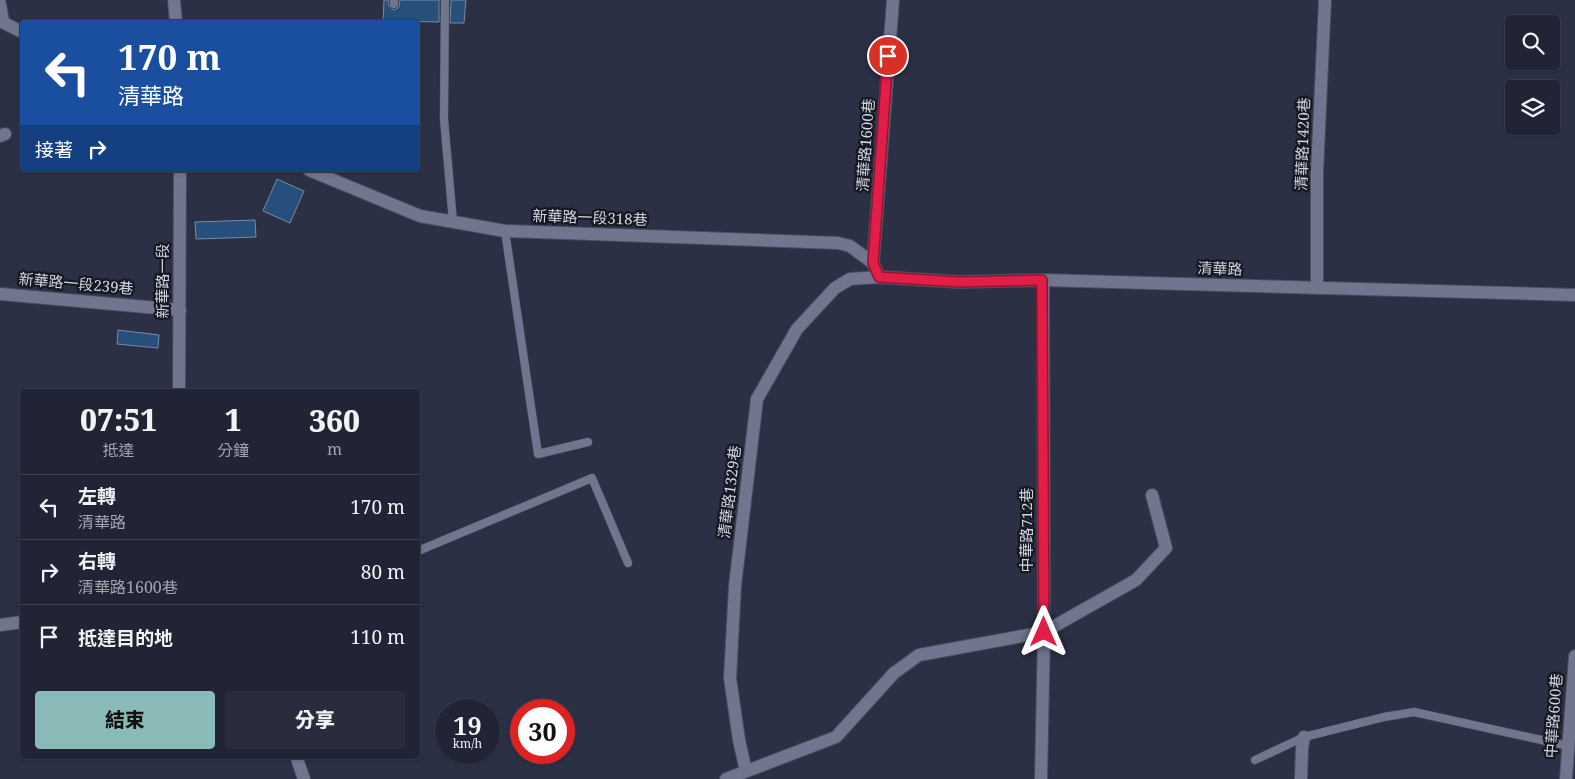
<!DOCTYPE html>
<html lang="zh-TW">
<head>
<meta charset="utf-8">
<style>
  body { margin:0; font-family:"Noto Serif","Noto Sans TC",serif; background:#282c3c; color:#f1f3f6; height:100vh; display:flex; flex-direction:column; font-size:19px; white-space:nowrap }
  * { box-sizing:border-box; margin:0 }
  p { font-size:16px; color:#a2a4ac }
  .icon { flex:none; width:28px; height:28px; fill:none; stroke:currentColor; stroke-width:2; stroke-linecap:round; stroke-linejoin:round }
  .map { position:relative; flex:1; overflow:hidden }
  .drawer { position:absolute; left:20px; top:389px; width:400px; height:370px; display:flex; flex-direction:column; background:#202434; border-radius:5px; box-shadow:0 1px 4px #0004,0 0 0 1px #3d414f }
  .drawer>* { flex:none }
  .top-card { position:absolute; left:20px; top:20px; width:400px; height:152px; border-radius:5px; box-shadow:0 1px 4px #0004,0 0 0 1px #3d414f; background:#1a4fa0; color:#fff; overflow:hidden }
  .fabs { position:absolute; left:1505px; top:15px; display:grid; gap:10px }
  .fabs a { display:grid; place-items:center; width:55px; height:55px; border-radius:5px; background:#202434; box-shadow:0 1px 4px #0004,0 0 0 1px #3d414f; font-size:25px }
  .speed { position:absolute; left:435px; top:699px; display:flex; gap:10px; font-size:25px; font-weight:700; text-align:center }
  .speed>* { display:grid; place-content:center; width:65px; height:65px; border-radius:50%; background:#202434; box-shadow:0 1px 4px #0004,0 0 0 1px #3d414f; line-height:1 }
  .speed small { font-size:12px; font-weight:400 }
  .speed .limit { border:8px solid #d22; background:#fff; color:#111 }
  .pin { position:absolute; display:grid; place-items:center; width:42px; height:42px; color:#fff; margin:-21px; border:2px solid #fff; border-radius:50%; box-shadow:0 1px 5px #0007 }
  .me { position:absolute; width:55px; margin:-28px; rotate:0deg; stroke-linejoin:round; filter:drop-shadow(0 0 4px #0008) }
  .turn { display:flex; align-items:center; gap:18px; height:105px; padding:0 15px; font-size:22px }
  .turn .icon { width:65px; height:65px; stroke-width:2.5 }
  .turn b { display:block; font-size:35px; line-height:42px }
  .then { display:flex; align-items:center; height:48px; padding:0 15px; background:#0003; gap:10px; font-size:19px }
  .eta { display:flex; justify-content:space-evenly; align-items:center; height:85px; text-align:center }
  .eta b { font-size:30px; font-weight:800; line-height:35px }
  .action { display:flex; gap:10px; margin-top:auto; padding:10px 15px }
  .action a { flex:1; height:58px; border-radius:5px; background:#8bbbb9; color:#111; font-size:20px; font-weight:800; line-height:58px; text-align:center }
  .action a+a { background:#282c3c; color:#f1f3f6 }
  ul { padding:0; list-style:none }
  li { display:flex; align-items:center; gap:15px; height:65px; padding:0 15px; border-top:1px solid #3d414f }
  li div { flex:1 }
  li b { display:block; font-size:19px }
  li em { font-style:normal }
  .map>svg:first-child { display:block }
</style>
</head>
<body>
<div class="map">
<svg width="1575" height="779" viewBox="0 0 1575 779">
  <rect width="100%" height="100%" fill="#2b3045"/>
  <path fill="#264f7c" stroke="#798ba0" d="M 384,0 L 388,0 L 389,6 L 394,10 L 399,7 L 400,0 L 439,0 L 439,22 L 395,21 L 395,22 L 383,22 Z
    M 451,0 L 466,0 L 464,23 L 450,23 Z
    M 277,179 L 304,191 L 290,223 L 263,211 Z
    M 255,220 L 256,237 L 196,239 L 195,222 Z
    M 118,330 L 159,335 L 158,348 L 117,344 Z"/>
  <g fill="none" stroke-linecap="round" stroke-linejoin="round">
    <defs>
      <path id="lane" d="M 445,0 L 444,119 L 453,222
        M 394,4 L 394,0
        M 505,231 L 538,454 L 588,442
        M 418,551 L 592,478 L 628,563
        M 1255,760 L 1304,737 L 1384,717 L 1414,712 L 1569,746"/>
      <path id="street" d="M 893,0 L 873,263 L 879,277 L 960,282 L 1043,280 L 1575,295
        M 0,4 L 3,22
        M 0,21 L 22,32
        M 0,136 L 5,134
        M 309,170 L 420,216 L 505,231 L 838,243 L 850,246 L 873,263
        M 1317,288 L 1317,172 L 1325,0
        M 0,294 L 180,310
        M 0,625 L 22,622
        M 746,771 L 739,740 L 730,678 L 735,586 L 757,399 L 797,329 L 835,288 L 850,279 L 879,277
        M 726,779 L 836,737 L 894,673 L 919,655 L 1044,632 L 1136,580 L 1166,548 L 1152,495
        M 1041,779 L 1044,632 L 1043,280
        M 1301,779 L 1302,748 L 1304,737
        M 1566,779 L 1575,656"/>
      <path id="secondary" d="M 174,0 L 176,22
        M 179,391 L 180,170
        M 296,756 L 304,779"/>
    </defs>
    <use href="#lane" stroke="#494d5f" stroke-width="9"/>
    <use href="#street" stroke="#494d5f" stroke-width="14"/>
    <use href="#secondary" stroke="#494d5f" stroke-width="14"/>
    <use href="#lane" stroke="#71768e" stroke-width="8"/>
    <use href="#street" stroke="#71768e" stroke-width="12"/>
    <use href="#secondary" stroke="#71768e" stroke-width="12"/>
  </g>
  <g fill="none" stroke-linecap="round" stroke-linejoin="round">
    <defs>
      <path id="route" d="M 888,56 L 873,263 L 879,277 L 960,282 L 1042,280 L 1044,632"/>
    </defs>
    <use href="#route" stroke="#92132f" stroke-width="12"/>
    <use href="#route" stroke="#e11d48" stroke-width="9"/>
  </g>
  <g text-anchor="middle" stroke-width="4.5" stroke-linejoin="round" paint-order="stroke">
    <g font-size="15" fill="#d2d5e3" stroke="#161922">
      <text transform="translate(1303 144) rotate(-88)" y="5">清華路1420巷</text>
      <text transform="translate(866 145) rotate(-86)" y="5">清華路1600巷</text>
      <text transform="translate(590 218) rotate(2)" y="5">新華路一段318巷</text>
      <text transform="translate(1220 269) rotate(2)" y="5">清華路</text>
      <text transform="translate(163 281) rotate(-90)" y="5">新華路一段</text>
      <text transform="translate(76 284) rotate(5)" y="5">新華路一段239巷</text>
      <text transform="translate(730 492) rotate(-83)" y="5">清華路1329巷</text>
      <text transform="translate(1027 530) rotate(-90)" y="5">中華路712巷</text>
      <text transform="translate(1554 716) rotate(-86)" y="5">中華路600巷</text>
    </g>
  </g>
</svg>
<div class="fabs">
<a><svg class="icon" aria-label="search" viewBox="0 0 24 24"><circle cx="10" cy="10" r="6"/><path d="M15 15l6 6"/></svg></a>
<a><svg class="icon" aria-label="layers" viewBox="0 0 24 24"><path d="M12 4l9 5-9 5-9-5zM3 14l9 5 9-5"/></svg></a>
</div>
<div class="speed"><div>19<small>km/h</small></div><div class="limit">30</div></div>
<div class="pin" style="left:888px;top:56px;background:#d93025"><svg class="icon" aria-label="arrive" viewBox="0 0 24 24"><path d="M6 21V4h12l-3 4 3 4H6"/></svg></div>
<svg class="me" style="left:1044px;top:632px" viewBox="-20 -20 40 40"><path d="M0-17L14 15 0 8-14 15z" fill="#e11d48" stroke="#fff" stroke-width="4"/></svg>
<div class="top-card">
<div class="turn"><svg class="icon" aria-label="left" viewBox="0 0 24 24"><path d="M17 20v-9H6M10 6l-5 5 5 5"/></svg><div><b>170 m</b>清華路</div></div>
<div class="then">接著<svg class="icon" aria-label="right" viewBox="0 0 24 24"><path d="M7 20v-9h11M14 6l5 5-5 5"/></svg></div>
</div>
<section class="drawer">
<div class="eta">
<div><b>07:51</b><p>抵達</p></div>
<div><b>1</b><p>分鐘</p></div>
<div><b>360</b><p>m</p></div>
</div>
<ul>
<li><svg class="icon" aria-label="left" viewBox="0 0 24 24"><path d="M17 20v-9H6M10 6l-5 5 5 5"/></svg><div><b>左轉</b><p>清華路</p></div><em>170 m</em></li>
<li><svg class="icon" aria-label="right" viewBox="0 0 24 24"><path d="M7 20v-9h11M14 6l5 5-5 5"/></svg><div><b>右轉</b><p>清華路1600巷</p></div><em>80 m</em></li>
<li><svg class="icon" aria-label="arrive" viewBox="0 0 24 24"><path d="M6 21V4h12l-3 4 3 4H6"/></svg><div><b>抵達目的地</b></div><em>110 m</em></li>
</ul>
<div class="action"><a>結束</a><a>分享</a></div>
</section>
</div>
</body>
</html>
